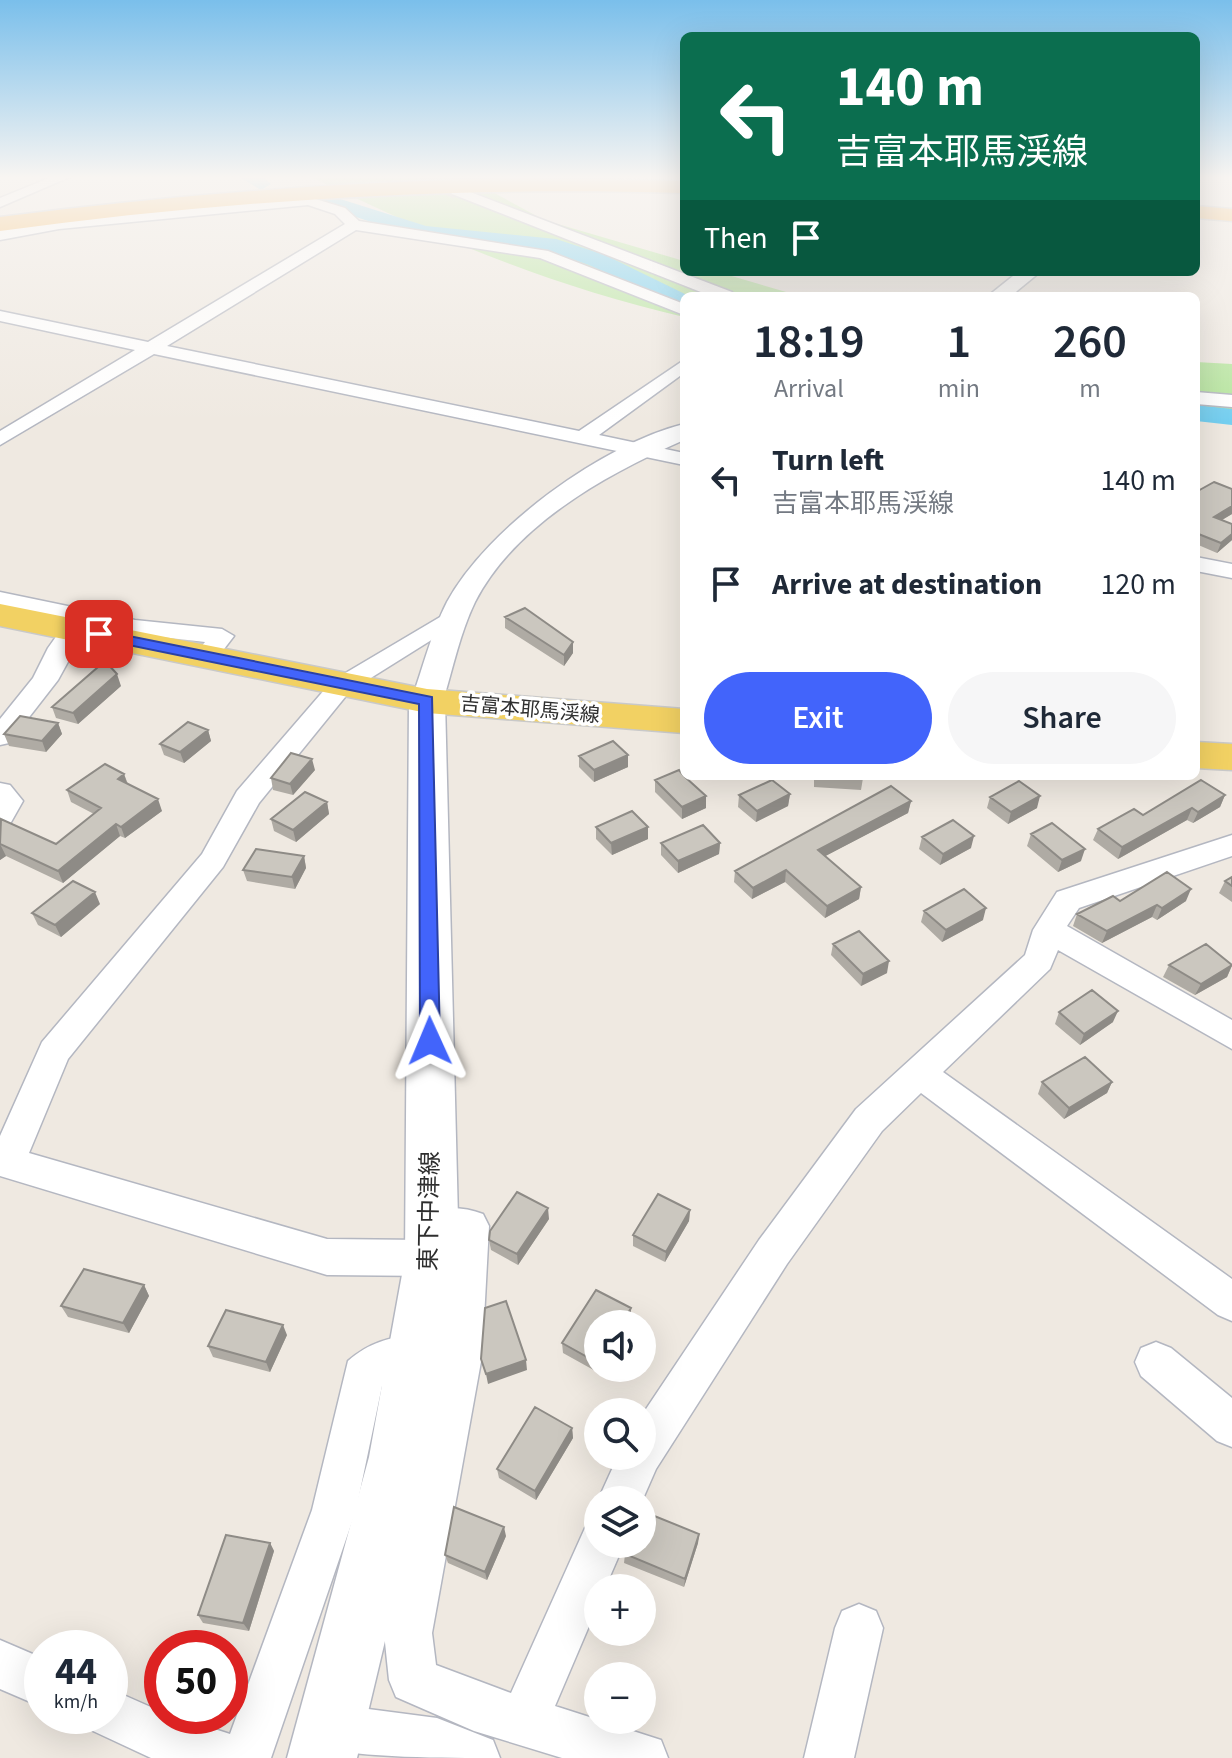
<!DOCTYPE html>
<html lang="en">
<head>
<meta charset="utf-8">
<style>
  body { margin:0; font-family:"Source Sans 3","Noto Sans JP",sans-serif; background:#f6f6f7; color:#1f2937; height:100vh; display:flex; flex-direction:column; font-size:30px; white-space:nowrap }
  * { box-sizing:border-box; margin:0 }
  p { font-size:26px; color:#747a83 }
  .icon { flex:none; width:44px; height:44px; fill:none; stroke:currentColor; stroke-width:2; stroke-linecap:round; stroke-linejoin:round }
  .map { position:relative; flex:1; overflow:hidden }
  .details { position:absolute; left:680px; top:292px; width:520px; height:488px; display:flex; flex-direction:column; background:#fff; border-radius:12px; box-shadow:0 8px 32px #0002 }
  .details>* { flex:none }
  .top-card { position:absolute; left:680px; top:32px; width:520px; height:244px; border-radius:12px; box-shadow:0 8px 32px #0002; background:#0b6e4f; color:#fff; overflow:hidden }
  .buttons { position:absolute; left:584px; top:1310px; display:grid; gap:16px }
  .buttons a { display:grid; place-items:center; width:72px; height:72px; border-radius:50%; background:#fff; box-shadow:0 8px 32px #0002; font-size:40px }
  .speed { position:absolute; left:24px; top:1630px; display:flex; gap:16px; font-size:40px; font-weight:700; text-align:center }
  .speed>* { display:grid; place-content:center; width:104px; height:104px; border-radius:50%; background:#fff; box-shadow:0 8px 32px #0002; line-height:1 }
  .speed small { font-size:20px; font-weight:400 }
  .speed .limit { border:12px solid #d22; background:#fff; color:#111 }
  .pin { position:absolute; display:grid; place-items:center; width:68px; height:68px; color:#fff; margin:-34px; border-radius:16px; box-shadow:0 4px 12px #0006 }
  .me { position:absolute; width:88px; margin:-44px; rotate:359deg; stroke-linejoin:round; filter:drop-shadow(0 0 6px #0008) }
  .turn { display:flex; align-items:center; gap:28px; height:168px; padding:0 24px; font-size:36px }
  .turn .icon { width:104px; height:104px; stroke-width:2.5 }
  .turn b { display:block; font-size:56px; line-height:68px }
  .then { display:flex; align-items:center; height:76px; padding:0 24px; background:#0003; gap:16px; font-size:30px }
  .eta { display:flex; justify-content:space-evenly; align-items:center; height:136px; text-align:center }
  .eta b { font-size:48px; font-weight:600; line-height:56px }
  .button { display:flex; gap:16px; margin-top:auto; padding:16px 24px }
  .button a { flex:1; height:92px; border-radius:48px; background:#4264fb; color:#fff; font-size:32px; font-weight:600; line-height:92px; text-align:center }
  .button a+a { background:#f6f6f7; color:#1f2937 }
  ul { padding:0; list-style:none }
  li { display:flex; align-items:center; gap:24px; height:104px; padding:0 24px }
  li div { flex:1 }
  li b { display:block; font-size:30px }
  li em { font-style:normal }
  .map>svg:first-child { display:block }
</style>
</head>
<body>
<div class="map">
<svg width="1232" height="1758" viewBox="0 0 1232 1758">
  <rect width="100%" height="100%" fill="#efe9e1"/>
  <path fill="#b6e59e" d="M 309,176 L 463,176 L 544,220 L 684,261 L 684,272 L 718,272 L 800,296 L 684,296 L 684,317 C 546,285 436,237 309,176 Z
    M 1196,362 L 1232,364 L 1232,413 L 1196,409 Z"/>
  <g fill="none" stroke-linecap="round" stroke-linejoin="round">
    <path fill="#75cff0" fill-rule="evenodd" d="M 238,176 L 262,176 L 271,184 L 261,190 Z
      M 318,192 L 426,226 L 556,239 L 605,255 L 689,296 L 684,296 L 684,310 L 589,265 L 545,250 L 422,239 L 311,202 L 308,198 L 311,194 Z
      M 1196,405 L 1232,409 L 1232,425 L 1196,421 Z"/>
    <path stroke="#c8c4bd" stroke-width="16" stroke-dasharray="16 8" stroke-linecap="butt" d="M 421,176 L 457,191"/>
    <defs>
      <path id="minor" d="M 54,176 L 72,176 L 0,207 L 0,198 Z
        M 457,187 L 732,292 L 734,296 L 711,296 L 452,194 L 450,191 Z
        M 309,197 L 345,208 L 359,221 L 548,251 L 684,304 L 684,315 L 540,258 L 356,230 L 167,346 L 579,431 L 684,360 L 684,373 L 599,435 L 684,453 L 684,465 L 154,354 L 0,445 L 0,431 L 135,350 L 0,321 L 0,311 L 148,342 L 345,224 L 335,214 L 308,205 L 59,229 L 0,240 L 0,230 L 59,221 Z
        M 1196,392 L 1232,395 L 1232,407 L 1196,404 Z
        M 1196,557 L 1232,564 L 1232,578 L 1196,571 Z
        M 0,592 L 135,620 L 222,629 L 234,636 L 214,662 L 205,664 L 193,657 L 205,642 L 135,634 L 0,606 Z
        M 457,607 L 465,609 L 469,614 L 465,619 L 350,691 L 259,803 L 223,867 L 68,1059 L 29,1153 L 327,1239 L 424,1240 L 419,1238 L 413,1226 L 419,1214 C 439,1206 463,1206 483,1214 L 489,1226 L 482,1356 L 432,1633 L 436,1665 L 511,1693 L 585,1528 L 598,1523 L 598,1544 L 624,1544 L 605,1588 L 598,1588 L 598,1605 L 555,1706 L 661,1740 L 668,1758 L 562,1758 L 474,1731 L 396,1697 L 389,1680 L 384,1633 L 440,1356 L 448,1266 L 432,1276 L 327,1275 L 0,1176 L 0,1136 L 42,1042 L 202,854 L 237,791 L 332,681 ZM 439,1243 L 450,1243 L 449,1252 L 446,1245 Z
        M 74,622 L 86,629 L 58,680 L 9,743 L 0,745 L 0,719 L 33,678 L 48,648 L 65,624 Z
        M 0,783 L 10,785 L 23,801 L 10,824 L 0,827 Z
        M 1232,835 L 1232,856 L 1079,908 L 1067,926 L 1232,1020 L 1232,1049 L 1058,950 L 1050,969 L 943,1072 L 1232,1279 L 1232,1321 L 1218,1315 L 921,1093 L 882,1131 L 787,1264 L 656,1469 L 642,1501 L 598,1500 L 618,1456 L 642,1456 L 642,1415 L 759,1240 L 856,1109 L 1025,955 L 1033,930 L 1057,892 Z
        M 416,1334 L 430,1340 L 436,1354 L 430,1368 L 391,1377 L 382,1386 L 356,1510 L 271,1758 L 151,1758 L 93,1731 L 86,1716 L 110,1716 L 110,1689 L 162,1712 L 162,1716 L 174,1716 L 230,1734 L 312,1510 L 348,1361 C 370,1342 388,1338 416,1334 Z
        M 1156,1342 L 1171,1348 L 1232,1398 L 1232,1447 L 1217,1441 L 1141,1376 L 1135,1362 L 1141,1348 Z
        M 859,1604 L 876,1611 L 883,1628 L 854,1758 L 804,1758 L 835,1628 L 842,1611 Z
        M 0,1640 L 42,1658 L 42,1707 L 0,1689 Z
        M 330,1704 L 437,1718 L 493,1740 L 500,1758 C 443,1758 365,1758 312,1747 L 305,1729 L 312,1711 Z"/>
      <path id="tertiary" d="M 1018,272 L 1040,272 L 1011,296 L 988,296 Z
        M 684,424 L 684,440 C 607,474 515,524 475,602 C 460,633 453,668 443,701 L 438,708 L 416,708 L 411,701 C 423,668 431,633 447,602 C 487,528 603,444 684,424 Z"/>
      <path id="secondary" d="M 427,690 L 440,693 L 445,701 L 459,1258 L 429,1457 L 357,1758 L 287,1758 L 369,1457 L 405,1258 L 409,701 L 414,693 Z"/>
      <path id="primary" d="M 0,604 L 427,689 L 684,709 L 684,733 L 427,713 L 0,626 Z
        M 1196,742 L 1232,744 L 1232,770 L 1196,768 Z"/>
      <path id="trunk" d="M 513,178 L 684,181 L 684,193 C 454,186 228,200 0,231 L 0,217 C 171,195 341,182 513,178 Z
        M 1196,206 L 1232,209 L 1232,221 L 1196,218 Z"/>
    </defs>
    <use href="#minor" stroke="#b4b7c1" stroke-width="3"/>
    <use href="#tertiary" stroke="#b4b7c1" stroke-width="3"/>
    <use href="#secondary" stroke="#b4b7c1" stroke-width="3"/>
    <use href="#primary" stroke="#c9c9c9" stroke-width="3"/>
    <use href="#trunk" stroke="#c9c9c9" stroke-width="3"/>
    <use href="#minor" fill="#fff" fill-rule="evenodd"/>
    <use href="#tertiary" fill="#fff" fill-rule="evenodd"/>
    <use href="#secondary" fill="#fff" fill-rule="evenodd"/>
    <use href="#primary" fill="#f2d163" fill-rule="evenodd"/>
    <use href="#trunk" fill="#f8ba60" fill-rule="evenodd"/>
  </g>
  <path fill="#afaba4" d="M 1196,492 L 1232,514 L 1222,520 L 1232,524 L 1232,540 L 1217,553 L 1196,544 Z
    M 505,617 L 573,642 L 573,653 L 564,666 L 505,628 Z
    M 121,686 L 78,724 L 56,718 L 52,707 Z
    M 58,723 L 62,734 L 46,752 L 9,746 L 4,734 Z
    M 208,730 L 211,741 L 184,763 L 164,755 L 160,744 Z
    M 579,756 L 628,767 L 594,782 L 579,767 Z
    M 315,770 L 293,795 L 273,790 L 271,778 Z
    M 124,774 L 128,784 L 162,811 L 125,838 L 120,836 L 63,883 L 6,856 L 0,860 L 0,819 L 56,844 L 94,814 L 71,802 L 67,790 Z
    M 814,776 L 863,776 L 863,778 L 861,790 L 814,787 Z
    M 655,780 L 706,808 L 682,819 L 655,792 Z
    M 790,794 L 788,806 L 756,822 L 738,807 L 739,795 Z
    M 1225,795 L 1220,807 L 1193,823 L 1187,820 L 1118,859 L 1093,840 L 1098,829 L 1143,815 Z
    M 990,797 L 1037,808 L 1008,824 L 987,808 Z
    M 911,801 L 908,813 L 825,856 L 861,887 L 859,899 L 825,918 L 785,882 L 752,899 L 734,882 L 735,871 Z
    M 327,802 L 329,814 L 296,842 L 274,831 L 271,819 Z
    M 596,827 L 648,839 L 612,855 L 596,839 Z
    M 1031,834 L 1081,861 L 1058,872 L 1027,846 Z
    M 922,837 L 971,848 L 940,865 L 919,849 Z
    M 661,843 L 720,843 L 719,854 L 678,873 L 661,855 Z
    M 304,856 L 306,868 L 295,889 L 247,881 L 243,870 Z
    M 1232,877 L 1232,902 L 1219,893 L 1225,881 Z
    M 1120,901 L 1186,901 L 1157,920 L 1152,917 L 1102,943 L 1073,926 L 1077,914 Z
    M 100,904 L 61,937 L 38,925 L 32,913 Z
    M 924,911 L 983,920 L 942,942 L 921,922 Z
    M 833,944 L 887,973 L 861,986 L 831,955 Z
    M 1169,965 L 1232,965 L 1232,966 L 1227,977 L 1195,995 L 1163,977 Z
    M 1059,1012 L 1113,1022 L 1080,1045 L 1055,1024 Z
    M 1042,1082 L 1112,1082 L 1107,1093 L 1064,1119 L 1038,1094 Z
    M 690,1210 L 689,1221 L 665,1262 L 633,1246 L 633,1235 Z
    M 549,1219 L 518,1265 L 491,1250 L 489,1240 Z
    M 144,1285 L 149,1296 L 129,1333 L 68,1317 L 61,1306 Z
    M 596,1290 L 631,1308 L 631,1318 L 628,1324 L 598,1324 L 598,1368 L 602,1368 L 599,1373 L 563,1353 L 562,1343 Z
    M 287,1335 L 270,1372 L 213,1357 L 208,1346 Z
    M 572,1428 L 573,1438 L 536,1500 L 499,1478 L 497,1469 Z
    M 699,1534 L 698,1543 L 684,1587 L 624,1563 L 625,1554 Z
    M 506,1536 L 487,1580 L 448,1563 L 445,1555 Z
    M 270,1543 L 274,1551 L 249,1631 L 203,1623 L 198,1615 Z"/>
  <path fill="#8e8b86" d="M 1232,506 L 1232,514 L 1210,527 L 1214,517 Z
    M 1232,534 L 1232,540 L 1217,553 L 1221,543 Z
    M 573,642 L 573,653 L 564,666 L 564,655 Z
    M 117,674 L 121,686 L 78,724 L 73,713 Z
    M 58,723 L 62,734 L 46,752 L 42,741 Z
    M 208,730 L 211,741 L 184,763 L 180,752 Z
    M 628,755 L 628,767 L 594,782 L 594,770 Z
    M 312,759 L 315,770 L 293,795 L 290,784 Z
    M 124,774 L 128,786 L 118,779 Z
    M 790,794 L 788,806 L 756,822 L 757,811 Z
    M 1225,795 L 1220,807 L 1193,823 L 1198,812 Z
    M 706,796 L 706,808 L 682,819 L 682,807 Z
    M 1040,796 L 1037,808 L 1008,824 L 1011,812 Z
    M 158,799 L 162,811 L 125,838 L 121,827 Z
    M 911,801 L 908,813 L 816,861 L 818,850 Z
    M 327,802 L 329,814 L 296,842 L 293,830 Z
    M 1192,808 L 1187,820 L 1118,859 L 1122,847 Z
    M 116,824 L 120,836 L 63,883 L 58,871 Z
    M 648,827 L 648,839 L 612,855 L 611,843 Z
    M 974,836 L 971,848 L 940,865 L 943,854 Z
    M 720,843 L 719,854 L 678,873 L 678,861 Z
    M 0,844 L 6,856 L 0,860 Z
    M 1085,849 L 1081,861 L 1058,872 L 1062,860 Z
    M 304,856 L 306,868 L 295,889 L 292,877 Z
    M 786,870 L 785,882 L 752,899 L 753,888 Z
    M 861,887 L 859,899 L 825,918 L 827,906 Z
    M 1191,889 L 1186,901 L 1157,920 L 1162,908 Z
    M 95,892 L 100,904 L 61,937 L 55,925 Z
    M 1157,905 L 1152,917 L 1102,943 L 1107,931 Z
    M 986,908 L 983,920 L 942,942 L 946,930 Z
    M 889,961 L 887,973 L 861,986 L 863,974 Z
    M 1232,965 L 1227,977 L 1195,995 L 1201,984 Z
    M 1118,1011 L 1113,1022 L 1080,1045 L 1084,1034 Z
    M 1112,1082 L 1107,1093 L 1064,1119 L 1069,1108 Z
    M 548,1208 L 549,1219 L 518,1265 L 517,1254 Z
    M 690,1210 L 689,1221 L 665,1262 L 666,1252 Z
    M 144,1285 L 149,1296 L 129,1333 L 123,1323 Z
    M 631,1308 L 631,1318 L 628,1324 L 622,1324 Z
    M 283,1325 L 287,1335 L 270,1372 L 266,1362 Z
    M 526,1360 L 527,1370 L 488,1384 L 486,1374 Z
    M 572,1428 L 573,1438 L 536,1500 L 535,1491 Z
    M 504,1527 L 506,1536 L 487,1580 L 485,1572 Z
    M 699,1534 L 698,1543 L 684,1587 L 685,1579 Z
    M 270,1543 L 274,1551 L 249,1631 L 243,1623 Z"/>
  <path fill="#cbc7bf" stroke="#8e8b86" stroke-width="2" d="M 1214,482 L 1232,489 L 1232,506 L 1214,517 L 1232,524 L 1232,534 L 1221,543 L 1196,533 L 1196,492 Z
    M 525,608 L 573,642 L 564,655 L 505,617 Z
    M 105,661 L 117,674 L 73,713 L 52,707 Z
    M 20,716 L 58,723 L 42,741 L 4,734 Z
    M 188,722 L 208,730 L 180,752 L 160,744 Z
    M 613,741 L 628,755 L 594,770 L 579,756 Z
    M 291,753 L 312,759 L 290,784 L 271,778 Z
    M 105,764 L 124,774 L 118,779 L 158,799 L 121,827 L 116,824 L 58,871 L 0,844 L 1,819 L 56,844 L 101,808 L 67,790 Z
    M 679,770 L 684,776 L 706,796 L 682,807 L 655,780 Z
    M 829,776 L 863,776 L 863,778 Z
    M 772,780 L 790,794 L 757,811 L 739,795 Z
    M 1201,780 L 1225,795 L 1198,812 L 1192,808 L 1122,847 L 1098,829 L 1134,809 L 1143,815 Z
    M 1019,781 L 1040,796 L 1011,812 L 990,797 Z
    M 891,786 L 911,801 L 818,850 L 861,887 L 827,906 L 786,870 L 753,888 L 735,871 Z
    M 305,792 L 327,802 L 293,830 L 271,819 Z
    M 632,811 L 648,827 L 611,843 L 596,827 Z
    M 953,820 L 974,836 L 943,854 L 922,837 Z
    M 1052,823 L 1085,849 L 1062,860 L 1031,834 Z
    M 703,825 L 720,843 L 678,861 L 661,843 Z
    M 256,849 L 304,856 L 292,877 L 243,870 Z
    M 1167,872 L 1191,889 L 1162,908 L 1157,905 L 1107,931 L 1077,914 L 1113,896 L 1120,901 Z
    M 1232,877 L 1232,886 L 1225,881 Z
    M 73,881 L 95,892 L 55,925 L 32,913 Z
    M 964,889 L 986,908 L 946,930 L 924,911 Z
    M 859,931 L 889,961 L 863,974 L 833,944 Z
    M 1206,944 L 1232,965 L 1201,984 L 1169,965 Z
    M 1092,990 L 1118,1011 L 1084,1034 L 1059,1012 Z
    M 1085,1057 L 1112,1082 L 1069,1108 L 1042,1082 Z
    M 517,1192 L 548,1208 L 517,1254 L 489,1240 L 490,1231 Z
    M 658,1194 L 690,1210 L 666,1252 L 633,1235 Z
    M 84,1269 L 144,1285 L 123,1323 L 61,1306 Z
    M 596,1290 L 631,1308 L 622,1324 L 598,1324 L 598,1363 L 562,1343 Z
    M 506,1301 L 526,1360 L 486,1374 L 481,1359 L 485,1308 Z
    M 226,1310 L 283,1325 L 266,1362 L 208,1346 Z
    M 535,1407 L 572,1428 L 535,1491 L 497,1469 Z
    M 454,1507 L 504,1527 L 485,1572 L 445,1555 Z
    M 642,1511 L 699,1534 L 685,1579 L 625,1554 L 628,1544 L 642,1544 Z
    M 226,1535 L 270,1543 L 243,1623 L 198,1615 Z"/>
  <linearGradient id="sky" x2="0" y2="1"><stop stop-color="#7abfeb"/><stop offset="0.42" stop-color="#f8f5f2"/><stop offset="1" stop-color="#f8f5f2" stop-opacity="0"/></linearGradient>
  <rect width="1232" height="422" fill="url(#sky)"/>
  <path fill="#4264fb" stroke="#2b41a3" stroke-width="2" d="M 99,630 L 432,697 L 440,1041 L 437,1047 L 423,1047 L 420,1041 L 419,704 L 94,638 L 94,631 Z"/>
  <g text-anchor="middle" stroke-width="7" stroke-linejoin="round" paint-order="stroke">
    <g font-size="20" fill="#2e2e2e" stroke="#fff">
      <text transform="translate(530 709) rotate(5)" y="7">吉富本耶馬渓線</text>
    </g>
    <g font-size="24" fill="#2e2e2e" stroke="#fff">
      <text transform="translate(429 1211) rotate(-89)" y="8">東下中津線</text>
    </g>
  </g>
</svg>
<div class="buttons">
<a><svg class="icon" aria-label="sound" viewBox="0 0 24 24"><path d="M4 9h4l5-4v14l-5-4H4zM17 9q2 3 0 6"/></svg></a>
<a><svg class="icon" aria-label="search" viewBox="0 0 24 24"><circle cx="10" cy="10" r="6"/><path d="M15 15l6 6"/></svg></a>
<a><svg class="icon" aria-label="layers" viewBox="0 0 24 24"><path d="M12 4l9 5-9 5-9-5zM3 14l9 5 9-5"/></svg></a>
<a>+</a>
<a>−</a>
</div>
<div class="speed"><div>44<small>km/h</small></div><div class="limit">50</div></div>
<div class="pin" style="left:99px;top:634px;background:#d93025"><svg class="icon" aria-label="arrive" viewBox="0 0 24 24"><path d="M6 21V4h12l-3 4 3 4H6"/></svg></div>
<svg class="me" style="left:430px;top:1041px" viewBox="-20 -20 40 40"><path d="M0-17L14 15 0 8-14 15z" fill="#4264fb" stroke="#fff" stroke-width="4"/></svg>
<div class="top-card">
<div class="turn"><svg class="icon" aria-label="left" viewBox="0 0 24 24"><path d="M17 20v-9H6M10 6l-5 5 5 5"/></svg><div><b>140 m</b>吉富本耶馬渓線</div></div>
<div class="then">Then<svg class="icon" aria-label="arrive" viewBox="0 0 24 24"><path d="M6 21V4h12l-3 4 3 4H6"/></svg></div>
</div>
<section class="details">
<div class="eta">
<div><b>18:19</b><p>Arrival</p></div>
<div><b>1</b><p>min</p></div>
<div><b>260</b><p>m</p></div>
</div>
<ul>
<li><svg class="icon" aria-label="left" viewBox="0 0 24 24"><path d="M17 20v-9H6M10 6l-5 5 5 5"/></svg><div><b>Turn left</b><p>吉富本耶馬渓線</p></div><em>140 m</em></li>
<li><svg class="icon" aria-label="arrive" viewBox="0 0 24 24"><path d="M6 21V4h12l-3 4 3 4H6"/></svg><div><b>Arrive at destination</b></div><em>120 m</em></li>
</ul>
<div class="button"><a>Exit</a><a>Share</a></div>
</section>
</div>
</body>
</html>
